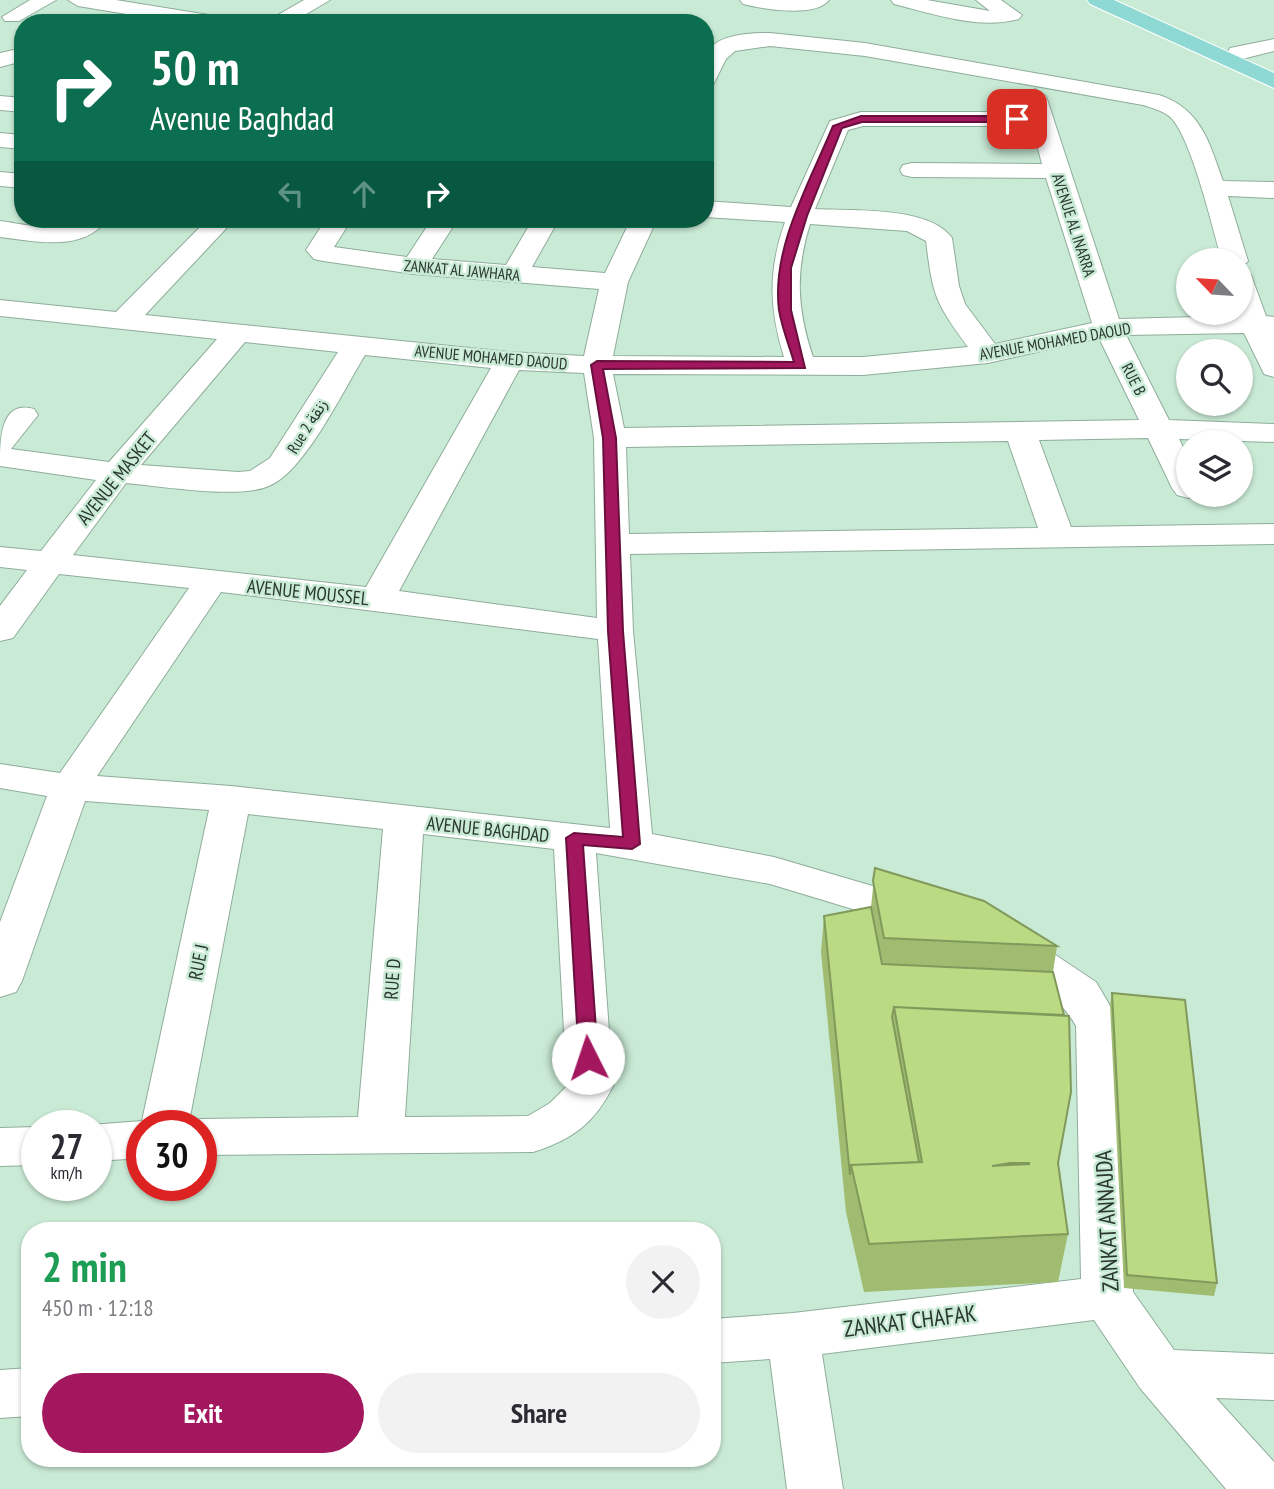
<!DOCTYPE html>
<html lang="en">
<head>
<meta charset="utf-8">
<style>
  body { margin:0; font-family:"PT Sans Narrow","Noto Sans Arabic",sans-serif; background:#f2f2f3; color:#2b2b33; height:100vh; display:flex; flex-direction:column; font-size:26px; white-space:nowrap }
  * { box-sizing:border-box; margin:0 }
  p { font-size:23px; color:#7c7c81 }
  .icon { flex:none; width:38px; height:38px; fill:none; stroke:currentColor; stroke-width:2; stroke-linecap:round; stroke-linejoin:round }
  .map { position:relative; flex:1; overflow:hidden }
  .drawer { position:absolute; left:21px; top:1222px; width:700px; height:245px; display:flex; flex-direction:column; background:#fff; border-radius:28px; box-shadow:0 2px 5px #0004 }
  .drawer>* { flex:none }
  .banner { position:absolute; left:14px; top:14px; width:700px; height:214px; border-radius:28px; box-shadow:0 2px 5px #0004; background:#0b6e4f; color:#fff; overflow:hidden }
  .needle { width:46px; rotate:295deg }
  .fabs { position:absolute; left:1176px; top:248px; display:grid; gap:14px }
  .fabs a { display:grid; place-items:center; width:77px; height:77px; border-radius:50%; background:#fff; box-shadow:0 2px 5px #0004; font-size:35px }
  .speed { position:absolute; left:21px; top:1110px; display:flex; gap:14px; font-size:35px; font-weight:700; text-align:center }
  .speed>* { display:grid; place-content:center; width:91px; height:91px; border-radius:50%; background:#fff; box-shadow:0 2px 5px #0004; line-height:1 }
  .speed small { font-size:18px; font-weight:400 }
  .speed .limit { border:10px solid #d22; background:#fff; color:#111 }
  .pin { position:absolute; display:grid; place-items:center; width:60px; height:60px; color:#fff; margin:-30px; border-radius:14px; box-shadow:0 4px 10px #0006 }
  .me { position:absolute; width:77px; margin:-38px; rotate:356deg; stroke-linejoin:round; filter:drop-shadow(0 0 5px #0008) }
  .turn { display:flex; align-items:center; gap:24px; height:147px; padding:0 21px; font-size:32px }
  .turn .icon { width:91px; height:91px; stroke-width:2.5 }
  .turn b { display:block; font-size:49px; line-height:60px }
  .lanes { display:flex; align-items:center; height:66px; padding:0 21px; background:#0003; justify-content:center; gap:35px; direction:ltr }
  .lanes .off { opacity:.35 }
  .round { display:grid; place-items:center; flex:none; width:74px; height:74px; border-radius:37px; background:#f2f2f3 }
  .summary { display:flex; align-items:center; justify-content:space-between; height:119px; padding:0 21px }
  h1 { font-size:42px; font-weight:700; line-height:52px; color:#1e9e55 }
  .action { display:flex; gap:14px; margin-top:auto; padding:14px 21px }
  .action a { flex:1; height:80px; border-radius:42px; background:#a3175e; color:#fff; font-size:28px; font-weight:700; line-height:80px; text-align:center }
  .action a+a { background:#f2f2f3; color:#2b2b33 }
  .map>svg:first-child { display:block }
</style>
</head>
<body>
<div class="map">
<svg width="1274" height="1489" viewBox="0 0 1274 1489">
  <rect width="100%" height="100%" fill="#c9ead5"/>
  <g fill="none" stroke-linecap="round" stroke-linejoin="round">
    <defs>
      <path id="minor" d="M 30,0 L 56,0 L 19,21 L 5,21 L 2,17 Z
        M 68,0 L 116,0 L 221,17 L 231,23 L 181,23 L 78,6 Z
        M 304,0 L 330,0 L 291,23 L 264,23 Z
        M 740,0 L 829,0 C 816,18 762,9 743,4 Z
        M 891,0 L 927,0 L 990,11 L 976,0 L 1001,0 L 1022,15 L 1019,19 C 978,30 934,14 894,4 Z
        M 770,33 L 865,43 L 1159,95 C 1201,109 1209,142 1223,181 L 1274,182 L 1274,198 L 1228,196 L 1248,261 L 1241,268 L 1241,261 L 1222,261 C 1213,230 1191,134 1169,116 C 1161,110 1152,108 1143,105 L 865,56 L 770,46 L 735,51 L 726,59 L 713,85 L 705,87 C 705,78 703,67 705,58 C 711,34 750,33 770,33 Z
        M 1274,39 L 1274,51 L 1238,60 L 1227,53 L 1230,48 Z
        M 23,48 L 23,61 L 0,67 L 0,53 Z
        M 1035,89 L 1046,96 L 1119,319 L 1238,316 L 1237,313 L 1241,313 L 1241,273 L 1251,275 L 1266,316 L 1274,317 L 1274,377 L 1264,374 L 1244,333 L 1126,335 L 1169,420 L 1274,424 L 1274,442 L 1179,439 L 1188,457 L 1188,495 L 1198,495 L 1188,498 L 1177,495 L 1172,488 L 1148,438 L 1039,440 L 1071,527 L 1274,524 L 1274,544 L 630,554 L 633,631 L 652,834 L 774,857 L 937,905 L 943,915 L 937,925 L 922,930 L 770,884 L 596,853 L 613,1086 C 595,1123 572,1140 533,1152 L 201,1155 L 201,1125 L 142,1125 L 142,1158 L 96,1161 L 96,1125 L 90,1125 L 142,1121 L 209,810 L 85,801 L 22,981 L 16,992 L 0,997 L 0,922 L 47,796 L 0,788 L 0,764 L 60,773 L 189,588 L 59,574 L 13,638 L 0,641 L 0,606 L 27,570 L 0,567 L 0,547 L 41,551 L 96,480 L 0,466 C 0,440 0,399 34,409 L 38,415 L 11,449 L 109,462 L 217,339 L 0,316 L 0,300 L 116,312 L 208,219 L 235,219 L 145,315 L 509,352 L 584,356 L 599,289 L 414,274 L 323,261 L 314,259 L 306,250 L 326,219 L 352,219 L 334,247 L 407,257 L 432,219 L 458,219 L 432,259 L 506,265 L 533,219 L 559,219 L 532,267 L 605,273 L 631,219 L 657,219 L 628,282 L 613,356 L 784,357 C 769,309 768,270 785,222 L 705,217 L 705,201 L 791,207 L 830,121 L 861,112 L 1028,112 L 1024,96 ZM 863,126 L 1032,126 L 1042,164 L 912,163 L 903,165 L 900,170 L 903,175 L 912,177 L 1046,178 L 1092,323 L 995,344 L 965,304 L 959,286 L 952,238 C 930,206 851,211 815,209 L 848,130 ZM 810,224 L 907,231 L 926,241 C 933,297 935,302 968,347 L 863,357 L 813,357 C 797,310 795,272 810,224 ZM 1099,338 L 1139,420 L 624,428 L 613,374 L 863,375 L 988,363 ZM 245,342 L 338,352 L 270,458 L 250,471 L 238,472 L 141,465 ZM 365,355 L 491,368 L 366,587 L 73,555 L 126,483 C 161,486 241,500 271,485 C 306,469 344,389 365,355 ZM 519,370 L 584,373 L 594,438 L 597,618 L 399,591 ZM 1008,441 L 1038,528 L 629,534 L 626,447 ZM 221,592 L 598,639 L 610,828 L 231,786 L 97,776 ZM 248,814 L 383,829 L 358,1117 L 201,1119 L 189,1122 ZM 423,834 L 554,849 L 567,1086 L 550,1103 L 528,1116 L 405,1117 Z
        M 0,96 L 23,98 L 23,112 L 0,110 Z
        M 0,133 L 23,135 L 23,149 L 0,147 Z
        M 0,172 L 23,174 L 23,188 L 0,186 Z
        M 78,219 L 107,219 C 84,253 34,241 0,237 L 0,221 C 25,224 56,234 78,219 Z
        M 1007,935 L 1051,952 L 1096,982 L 1122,1026 L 1133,1292 L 1174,1350 L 1274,1354 L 1274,1400 L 1216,1398 L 1274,1462 L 1274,1489 L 1226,1489 L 1140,1388 L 1094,1320 L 822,1354 L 843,1489 L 787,1489 L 770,1359 L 712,1363 L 712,1319 L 793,1313 L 1081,1279 L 1076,1026 C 1063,1003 1044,988 1021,974 C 1006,966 994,965 985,950 L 992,939 Z
        M 37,1127 L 37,1165 L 0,1166 L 0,1128 Z
        M 30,1368 L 30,1416 L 0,1418 L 0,1370 Z"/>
      <path id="major" d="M 1087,0 L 1114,0 L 1274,73 L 1274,88 L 1090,4 Z"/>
    </defs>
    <use href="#minor" stroke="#8ead9a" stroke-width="2"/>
    <use href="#major" stroke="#fff" stroke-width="2"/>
    <use href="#minor" fill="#fff" fill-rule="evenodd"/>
    <use href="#major" fill="#8fd9d4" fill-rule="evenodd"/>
  </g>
  <path fill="#a0bc71" d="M 875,868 L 1057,946 L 1053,972 L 1058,1163 L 1068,1234 L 1058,1282 L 864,1292 L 846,1212 L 821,952 L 824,916 L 871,907 Z
    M 1112,993 L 1217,1283 L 1214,1296 L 1124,1288 L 1110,1005 Z"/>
  <path fill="#badb83" stroke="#82995c" stroke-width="2" fill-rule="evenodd" d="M 875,868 L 984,901 L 1057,946 L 884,938 L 873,881 Z
    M 871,907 L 882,964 L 1053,972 L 1064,1015 L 894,1007 L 892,1017 L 919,1162 L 851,1165 L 850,1175 L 824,916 Z
    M 1112,993 L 1185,1000 L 1217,1283 L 1127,1275 Z
    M 894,1007 L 1069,1016 L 1071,1092 L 1058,1163 L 1068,1234 L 869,1244 L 851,1165 L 922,1162 ZM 1010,1163 L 1029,1163 L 1029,1164 L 992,1166 Z"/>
  <path fill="#a3175e" stroke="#6a0f3d" stroke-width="2" d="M 861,116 L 1017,116 L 1022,119 L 1017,122 L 862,122 L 842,128 L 807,216 L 791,268 L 791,310 L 805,368 L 603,369 L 616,438 L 623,631 L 640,844 L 632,849 L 583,845 L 598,1058 L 588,1065 L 579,1058 L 566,838 L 574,833 L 623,837 L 608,631 L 603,438 L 591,365 L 597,361 L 794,362 C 789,345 782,328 779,310 C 771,248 810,182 833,126 Z"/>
  <g text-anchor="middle" stroke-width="5" stroke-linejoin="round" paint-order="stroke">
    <g font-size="16" fill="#2a372f" stroke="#c9ead5">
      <text transform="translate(1074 225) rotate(72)" y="6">AVENUE AL INARRA</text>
      <text transform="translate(462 270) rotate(5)" y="6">ZANKAT AL JAWHARA</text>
      <text transform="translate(1055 341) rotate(-10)" y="6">AVENUE MOHAMED DAOUD</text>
      <text transform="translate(491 357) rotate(5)" y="6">AVENUE MOHAMED DAOUD</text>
      <text transform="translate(1134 379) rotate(63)" y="6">RUE B</text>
      <text transform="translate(307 426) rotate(-58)" y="6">Rue 2 زنقة</text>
    </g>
    <g font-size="19" fill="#2a372f" stroke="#c9ead5">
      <text transform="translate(116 478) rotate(-51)" y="7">AVENUE MASKET</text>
      <text transform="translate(308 592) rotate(6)" y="7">AVENUE MOUSSEL</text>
      <text transform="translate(488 829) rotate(6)" y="7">AVENUE BAGHDAD</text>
      <text transform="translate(198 962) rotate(-79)" y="7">RUE J</text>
      <text transform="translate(392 979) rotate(-86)" y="7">RUE D</text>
    </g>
    <g font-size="23" fill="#2a372f" stroke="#c9ead5">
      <text transform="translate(1107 1221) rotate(-93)" y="8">ZANKAT ANNAJDA</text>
      <text transform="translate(910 1321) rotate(-7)" y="8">ZANKAT CHAFAK</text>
    </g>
  </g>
</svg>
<div class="fabs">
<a><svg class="needle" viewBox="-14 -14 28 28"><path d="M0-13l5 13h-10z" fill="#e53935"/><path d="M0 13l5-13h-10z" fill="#7c7c81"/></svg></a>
<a><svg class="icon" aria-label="search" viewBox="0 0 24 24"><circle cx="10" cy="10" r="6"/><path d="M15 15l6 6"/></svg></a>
<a><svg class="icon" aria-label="layers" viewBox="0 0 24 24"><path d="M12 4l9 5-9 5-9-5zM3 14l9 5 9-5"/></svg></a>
</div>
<div class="speed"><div>27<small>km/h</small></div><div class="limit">30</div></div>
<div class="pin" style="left:1017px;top:119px;background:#d93025"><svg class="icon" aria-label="arrive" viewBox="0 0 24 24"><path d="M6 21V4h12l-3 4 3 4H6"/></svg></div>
<svg class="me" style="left:588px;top:1058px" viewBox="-20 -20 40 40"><circle r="19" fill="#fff"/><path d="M0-13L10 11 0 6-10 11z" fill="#a3175e"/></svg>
<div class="banner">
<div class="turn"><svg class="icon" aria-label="right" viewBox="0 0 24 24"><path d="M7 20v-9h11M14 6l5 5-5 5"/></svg><div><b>50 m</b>Avenue Baghdad</div></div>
<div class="lanes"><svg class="icon off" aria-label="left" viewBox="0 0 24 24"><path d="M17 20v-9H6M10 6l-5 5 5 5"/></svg><svg class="icon off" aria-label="ahead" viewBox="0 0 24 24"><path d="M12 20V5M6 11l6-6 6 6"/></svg><svg class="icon" aria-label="right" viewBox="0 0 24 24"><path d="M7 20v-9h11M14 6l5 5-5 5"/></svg></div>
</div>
<section class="drawer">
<div class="summary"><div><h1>2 min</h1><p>450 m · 12:18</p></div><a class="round"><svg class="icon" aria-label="close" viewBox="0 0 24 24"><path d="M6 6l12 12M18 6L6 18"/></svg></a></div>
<div class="action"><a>Exit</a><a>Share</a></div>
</section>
</div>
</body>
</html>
